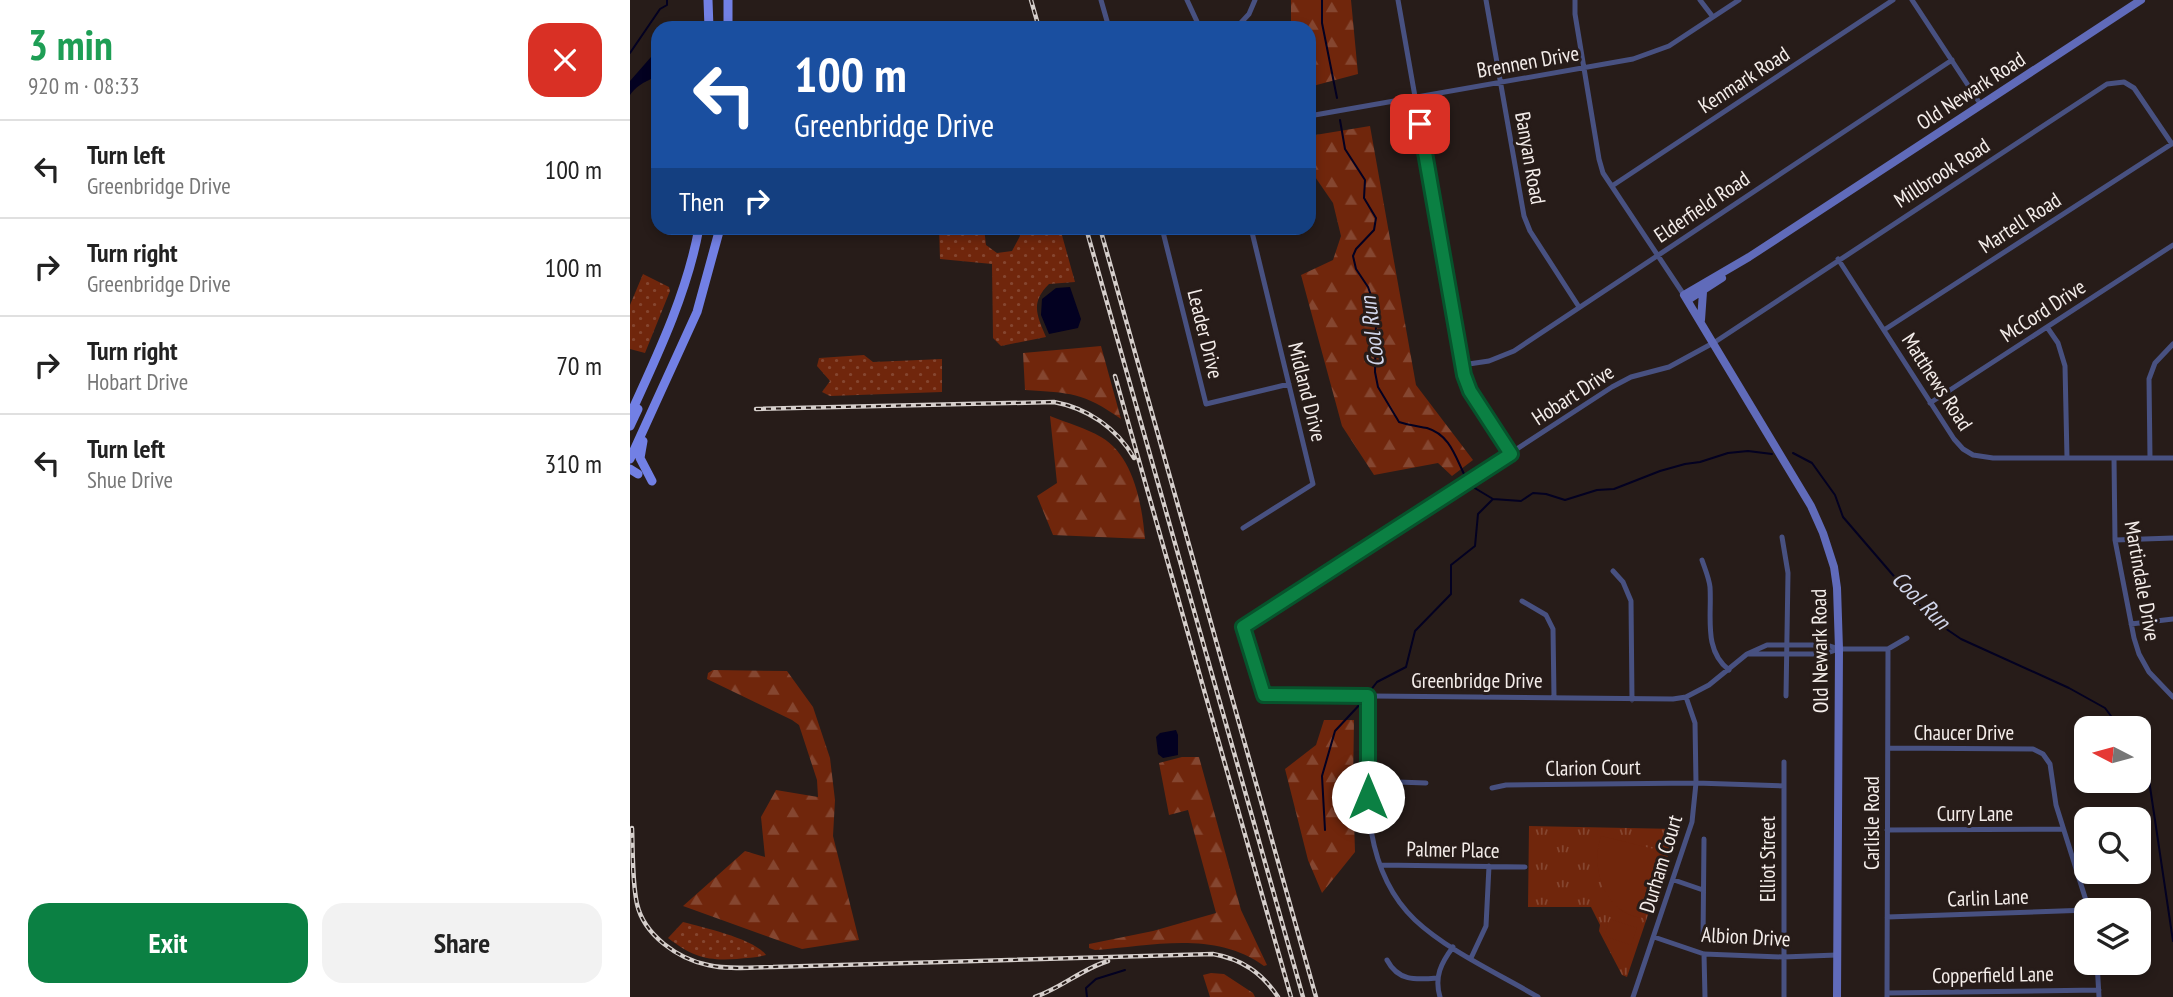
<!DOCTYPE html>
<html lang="en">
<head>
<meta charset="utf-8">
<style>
  body { margin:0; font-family:"PT Sans Narrow",sans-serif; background:#f2f2f2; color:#222; height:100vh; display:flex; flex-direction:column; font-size:26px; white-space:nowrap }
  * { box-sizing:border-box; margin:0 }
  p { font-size:23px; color:#767676 }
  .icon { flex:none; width:38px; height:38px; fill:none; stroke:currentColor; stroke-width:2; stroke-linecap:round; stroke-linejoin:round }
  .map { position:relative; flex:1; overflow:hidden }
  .side { display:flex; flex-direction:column; background:#fff; width:630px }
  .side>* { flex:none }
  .hud { position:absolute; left:21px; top:21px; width:665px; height:214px; border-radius:21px; box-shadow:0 4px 10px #0003; background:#1a4fa0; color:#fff; overflow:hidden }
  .needle { width:46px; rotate:276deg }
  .controls { position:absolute; left:1444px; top:716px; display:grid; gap:14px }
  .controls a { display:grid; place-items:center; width:77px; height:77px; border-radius:14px; background:#fff; box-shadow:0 4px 10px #0003; font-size:35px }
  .pin { position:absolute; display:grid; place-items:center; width:60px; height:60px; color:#fff; margin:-30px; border-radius:14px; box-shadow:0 4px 10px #0006 }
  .me { position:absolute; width:77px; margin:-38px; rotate:0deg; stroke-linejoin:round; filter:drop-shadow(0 0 5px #0008) }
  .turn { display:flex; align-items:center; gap:24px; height:147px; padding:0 28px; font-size:32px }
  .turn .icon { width:91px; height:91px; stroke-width:2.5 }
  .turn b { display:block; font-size:49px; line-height:60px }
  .then { display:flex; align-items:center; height:66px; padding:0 28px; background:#0003; gap:14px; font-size:26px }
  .round { display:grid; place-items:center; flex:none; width:74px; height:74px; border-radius:21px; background:#f2f2f2 }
  .headline { display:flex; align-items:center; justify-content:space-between; height:119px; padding:0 28px }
  h1 { font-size:42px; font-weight:800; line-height:52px; color:#1e9e55 }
  .primary-button { display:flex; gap:14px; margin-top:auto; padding:14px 28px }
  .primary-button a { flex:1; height:80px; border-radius:21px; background:#0b8043; color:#fff; font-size:28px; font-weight:800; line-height:80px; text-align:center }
  .primary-button a+a { background:#f2f2f2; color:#222 }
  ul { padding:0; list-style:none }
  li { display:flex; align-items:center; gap:21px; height:98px; padding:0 28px; border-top:2px solid #e0e0e0 }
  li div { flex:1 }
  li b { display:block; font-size:26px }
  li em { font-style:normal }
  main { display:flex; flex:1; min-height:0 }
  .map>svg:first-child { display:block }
</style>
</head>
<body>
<main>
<section class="side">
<div class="headline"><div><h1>3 min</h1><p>920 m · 08:33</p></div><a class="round" style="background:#d93025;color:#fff"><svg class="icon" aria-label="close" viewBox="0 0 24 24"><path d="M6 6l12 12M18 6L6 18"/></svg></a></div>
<ul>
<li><svg class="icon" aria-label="left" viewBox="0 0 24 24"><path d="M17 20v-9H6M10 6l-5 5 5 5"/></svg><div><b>Turn left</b><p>Greenbridge Drive</p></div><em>100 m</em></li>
<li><svg class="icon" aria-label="right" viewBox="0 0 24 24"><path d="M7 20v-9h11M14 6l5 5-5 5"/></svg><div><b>Turn right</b><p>Greenbridge Drive</p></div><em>100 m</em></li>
<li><svg class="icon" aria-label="right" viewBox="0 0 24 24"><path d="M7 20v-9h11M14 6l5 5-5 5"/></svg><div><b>Turn right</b><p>Hobart Drive</p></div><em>70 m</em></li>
<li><svg class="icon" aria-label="left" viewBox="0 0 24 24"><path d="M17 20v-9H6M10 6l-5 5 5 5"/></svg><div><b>Turn left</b><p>Shue Drive</p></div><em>310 m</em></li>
</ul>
<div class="primary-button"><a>Exit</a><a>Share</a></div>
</section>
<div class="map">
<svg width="1543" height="997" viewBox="0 0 1543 997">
  <defs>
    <pattern id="grass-dots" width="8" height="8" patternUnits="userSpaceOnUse" patternTransform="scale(1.75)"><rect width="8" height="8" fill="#70260c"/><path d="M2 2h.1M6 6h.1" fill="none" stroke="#854630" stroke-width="1.8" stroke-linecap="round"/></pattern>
    <pattern id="forest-firs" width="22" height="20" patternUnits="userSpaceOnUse" patternTransform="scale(1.75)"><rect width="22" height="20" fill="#70260c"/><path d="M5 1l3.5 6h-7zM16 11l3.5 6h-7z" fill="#854630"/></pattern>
    <pattern id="park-tufts" width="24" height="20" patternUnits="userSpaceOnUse" patternTransform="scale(1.75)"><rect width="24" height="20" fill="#70260c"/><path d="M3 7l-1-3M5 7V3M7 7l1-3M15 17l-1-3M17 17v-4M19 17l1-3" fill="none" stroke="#854630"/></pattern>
  </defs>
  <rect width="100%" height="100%" fill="#271c19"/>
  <path fill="url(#grass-dots)" d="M 309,228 L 354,228 L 356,245 L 367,253 L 382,251 L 390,236 L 389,228 L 430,228 L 445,282 L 419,284 C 400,303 407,315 416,337 L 371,346 L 363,338 L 362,264 L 310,259 Z
    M 13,274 L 39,287 L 40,291 L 15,353 L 0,349 L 0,305 Z
    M 234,355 L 243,362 L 312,359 L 312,392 L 200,396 L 192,392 L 200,381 L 187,366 L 189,358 Z
    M 53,922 C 74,928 123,938 136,955 C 126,958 117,958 107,959 C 77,961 63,957 38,938 Z"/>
  <path fill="url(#forest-firs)" d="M 661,0 L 721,0 L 728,74 L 679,87 L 679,28 L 661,28 Z
    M 740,126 L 786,385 L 843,460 L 822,476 L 808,463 L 744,475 L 712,426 L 671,275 L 703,260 L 711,236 L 703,203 L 681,171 L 679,136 Z
    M 471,346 L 491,419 C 453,392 440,393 395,390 L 393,353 Z
    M 420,416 C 437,423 456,428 471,437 C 504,456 512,505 515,539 L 423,535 L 407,496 L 427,483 Z
    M 83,670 L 157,671 L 183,707 L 200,758 L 205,800 L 203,836 L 229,940 L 172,949 L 53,906 L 115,851 L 135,857 L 131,817 L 146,790 L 188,797 L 187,780 L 169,725 L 162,720 L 77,679 L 78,673 Z
    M 694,720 L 724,720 L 723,788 L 725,852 L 692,893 L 678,860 L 655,769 L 686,745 Z
    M 552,757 L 569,757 L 611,910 L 637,965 L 634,966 C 585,930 521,946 465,950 L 459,948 L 459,944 L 523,931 L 586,913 L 558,810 L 539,815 L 529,763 Z
    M 581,973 L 594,974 L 623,993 L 625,997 L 580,997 L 573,975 Z"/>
  <path fill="url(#park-tufts)" d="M 899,826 L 1047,829 L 997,977 L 992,975 L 969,931 L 970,925 L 961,907 L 898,907 Z"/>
  <path fill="#70260c" d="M 971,836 L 1024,849 L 1035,857 L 1014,918 C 975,915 960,868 971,836 Z
    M 980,919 L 1007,928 L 1001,945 L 974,936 Z"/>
  <path fill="#030121" d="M 28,49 C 28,92 20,70 0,95 L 0,81 Z
    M 440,287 L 451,319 L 448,328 L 419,334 L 411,315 L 412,299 L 426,288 Z
    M 546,730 L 548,735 L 548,755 L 533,758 L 528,754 L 526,737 L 530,733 Z"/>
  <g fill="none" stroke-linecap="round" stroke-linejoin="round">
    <path stroke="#030121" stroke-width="2" d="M 692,0 L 692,23 L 707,98
      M 0,53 L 30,9 L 37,5 L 37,0
      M 710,120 L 715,149 L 735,180 L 734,198 L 746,218 L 744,230 L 726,249 L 723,256 L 726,269 L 738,287 L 743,301 L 746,322 L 745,372 L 748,387 L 769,422 C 778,425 787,426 797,428 C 820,435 825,456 835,476
      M 1163,453 L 1182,463 L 1205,495 L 1213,517 L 1287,603 L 1309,624 L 1331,639 L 1439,688 L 1475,708 L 1490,728
      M 843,487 L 863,499 L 891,501 L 903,493 L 916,494 L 935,500 L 967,490 L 984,489 L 1030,471 L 1055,464 L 1070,462 L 1098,453 L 1118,451 L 1142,454
      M 740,691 L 747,682 L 776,667 L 785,631 L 821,594 L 821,565 L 845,546 L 848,514 L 862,500
      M 1508,759 L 1519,780 L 1543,941
      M 695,830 L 692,776 L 705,731 L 733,701
      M 457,997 L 456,988 L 466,979 L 495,970"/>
    <path stroke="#485181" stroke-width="5" d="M 471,0 L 479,28
      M 557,0 L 570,28
      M 768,0 L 834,375 L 840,391 L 881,454
      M 856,0 L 894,216 L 900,231 L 949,307
      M 945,0 L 945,14 L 969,159 L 973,173 L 1054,295
      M 1070,0 L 1083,17
      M 1282,0 L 1351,105
      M 606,28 L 619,14 L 625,0
      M 679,116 L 1003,59 L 1039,46 L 1109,0
      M 982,186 L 1263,0
      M 532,228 L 576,404 L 659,384
      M 1208,259 L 1324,439 L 1333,449 L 1343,455 L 1363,458 L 1543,458
      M 1417,327 L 1428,343 L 1435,366 L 1437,458
      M 1254,330 L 1543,143
      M 832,365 L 859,361 L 884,351 L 1322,60
      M 1300,403 L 1543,245
      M 1484,458 L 1485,540 L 1504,638 L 1509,654 L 1519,672 L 1543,697
      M 1520,458 L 1519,379 L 1525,363 L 1543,344
      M 613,528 L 683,484 L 621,228
      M 1152,537 L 1158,573 L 1156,696
      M 1485,540 L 1543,538
      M 1072,560 C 1075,569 1079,578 1080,587 C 1082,616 1073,650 1099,670
      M 983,571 L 993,582 L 1001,601 L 1002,700
      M 892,601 L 916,615 L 923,629 L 924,697
      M 1501,624 L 1543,619
      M 1277,638 L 1258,649 L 1209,649 L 1197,645 L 1137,645 L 1117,654 L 1079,685 L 1056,697 L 1043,699 L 634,695 L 613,627 L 982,387 L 1001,377 L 1039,367 L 1085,342 L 1477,84 L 1494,82 L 1504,88 L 1542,144
      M 1119,654 L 1194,654 L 1209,649
      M 738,696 C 738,771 725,863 785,920 C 818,951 869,974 908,997
      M 1258,748 L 1403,749 L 1413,754 L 1420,764 L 1426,805 L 1459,910
      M 738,781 L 796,783
      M 862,788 L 876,785 L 1066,783 L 1154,786
      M 1257,830 L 1433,829
      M 750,865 L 895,867
      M 1044,880 L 1073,890
      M 1257,917 L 1459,910
      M 1024,937 L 1074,954 L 1153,957 L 1207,955
      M 1073,941 L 1074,839
      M 1074,954 L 1075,997
      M 841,958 L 856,926 L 859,866
      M 757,960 C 768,981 785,980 807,978
      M 1467,962 L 1469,997
      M 1257,993 L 1469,990
      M 810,997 C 804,977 811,963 823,947
      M 1003,997 L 1062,822 L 1066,783 L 1065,723 L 1056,697
      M 1154,997 L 1154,762
      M 1257,997 L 1258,649"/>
    <path stroke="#606bba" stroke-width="8" d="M 1058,300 L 1092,278
      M 1071,320 L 1073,292
      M 1207,997 L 1209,649 L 1207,588 L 1204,567 L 1193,533 L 1181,506 L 1054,295 L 1119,257 L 1511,0"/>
    <path stroke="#7280e5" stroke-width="9" d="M 78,0 L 79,28
      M 98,0 L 98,28
      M 0,415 C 28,354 57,293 69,228
      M 0,426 L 8,409
      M 13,441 L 10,458 L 22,481
      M 0,459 L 67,312 L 90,228
      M 0,469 L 8,474"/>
    <defs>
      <path id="rail" d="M 401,0 L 409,28
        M 456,228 L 673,997
        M 470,228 L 686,997
        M 485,376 L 661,997
        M 126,409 L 424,402 C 457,408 487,428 504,458
        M 2,828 C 3,853 2,880 7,904 C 14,935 48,959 78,965 C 98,970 122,967 143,967 L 583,954 C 612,959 632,973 648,997
        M 405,997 C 431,988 452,969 478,961"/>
    </defs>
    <use href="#rail" stroke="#d6cfcc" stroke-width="4.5"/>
    <use href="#rail" stroke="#271c19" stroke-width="2" stroke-dasharray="5" stroke-linecap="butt"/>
  </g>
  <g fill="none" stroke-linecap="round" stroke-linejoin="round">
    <defs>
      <path id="route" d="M 738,797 L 738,696 L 634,695 L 613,627 L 881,454 L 840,391 L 834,375 L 790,124"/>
    </defs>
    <use href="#route" stroke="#07532c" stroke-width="18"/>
    <use href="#route" stroke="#0b8043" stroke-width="12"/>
  </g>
  <g text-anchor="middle" stroke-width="6" stroke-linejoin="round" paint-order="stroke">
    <g font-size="21" fill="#f4edea" stroke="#271c19">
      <text transform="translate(898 62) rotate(-10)" y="7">Brennen Drive</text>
      <text transform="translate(1114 80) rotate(-33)" y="7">Kenmark Road</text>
      <text transform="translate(1341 91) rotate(-33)" y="7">Old Newark Road</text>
      <text transform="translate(900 158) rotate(80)" y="7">Banyan Road</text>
      <text transform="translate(1312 173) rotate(-33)" y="7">Millbrook Road</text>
      <text transform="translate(1072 207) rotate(-34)" y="7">Elderfield Road</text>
      <text transform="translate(1390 223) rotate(-33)" y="7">Martell Road</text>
      <text transform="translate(1413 311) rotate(-33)" y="7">McCord Drive</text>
      <text transform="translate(575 334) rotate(76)" y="7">Leader Drive</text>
      <text transform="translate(1307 382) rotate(57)" y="7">Matthews Road</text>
      <text transform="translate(677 392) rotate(76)" y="7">Midland Drive</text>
      <text transform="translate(943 395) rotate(-33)" y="7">Hobart Drive</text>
      <text transform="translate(1512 581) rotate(80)" y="7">Martindale Drive</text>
      <text transform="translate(1190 651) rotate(-91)" y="7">Old Newark Road</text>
      <text x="847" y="688">Greenbridge Drive</text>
      <text x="1334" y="740">Chaucer Drive</text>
      <text transform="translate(963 768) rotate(-1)" y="7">Clarion Court</text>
      <text x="1345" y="821">Curry Lane</text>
      <text transform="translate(1242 823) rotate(-90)" y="7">Carlisle Road</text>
      <text transform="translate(823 850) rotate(1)" y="7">Palmer Place</text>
      <text transform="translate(1138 859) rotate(-90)" y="7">Elliot Street</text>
      <text transform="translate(1031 864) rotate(-73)" y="7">Durham Court</text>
      <text transform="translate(1358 898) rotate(-2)" y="7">Carlin Lane</text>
      <text transform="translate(1116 937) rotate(3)" y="7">Albion Drive</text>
      <text transform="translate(1363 975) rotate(-1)" y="7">Copperfield Lane</text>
    </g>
    <g font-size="23" font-style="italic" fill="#d1d6eb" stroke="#271c19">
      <text transform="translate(742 332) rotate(-97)" y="8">Cool Run</text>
      <text transform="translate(1291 600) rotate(45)" y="8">Cool Run</text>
    </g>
  </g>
</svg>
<div class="controls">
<a><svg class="needle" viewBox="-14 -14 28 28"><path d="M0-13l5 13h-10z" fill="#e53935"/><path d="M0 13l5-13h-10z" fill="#767676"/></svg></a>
<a><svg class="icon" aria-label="search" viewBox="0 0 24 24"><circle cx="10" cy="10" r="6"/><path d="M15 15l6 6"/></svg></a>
<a><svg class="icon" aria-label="layers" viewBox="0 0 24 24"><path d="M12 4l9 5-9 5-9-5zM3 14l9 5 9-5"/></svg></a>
</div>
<div class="pin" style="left:790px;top:124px;background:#d93025"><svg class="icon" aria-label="arrive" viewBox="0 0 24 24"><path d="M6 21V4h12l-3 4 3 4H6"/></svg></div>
<svg class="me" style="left:738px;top:797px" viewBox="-20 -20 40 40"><circle r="19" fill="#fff"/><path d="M0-13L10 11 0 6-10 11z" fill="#0b8043"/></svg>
<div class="hud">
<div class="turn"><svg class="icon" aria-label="left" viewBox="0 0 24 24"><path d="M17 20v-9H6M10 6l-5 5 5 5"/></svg><div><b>100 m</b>Greenbridge Drive</div></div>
<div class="then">Then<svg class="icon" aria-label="right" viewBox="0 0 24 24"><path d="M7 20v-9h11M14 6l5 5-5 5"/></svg></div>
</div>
</div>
</main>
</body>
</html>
